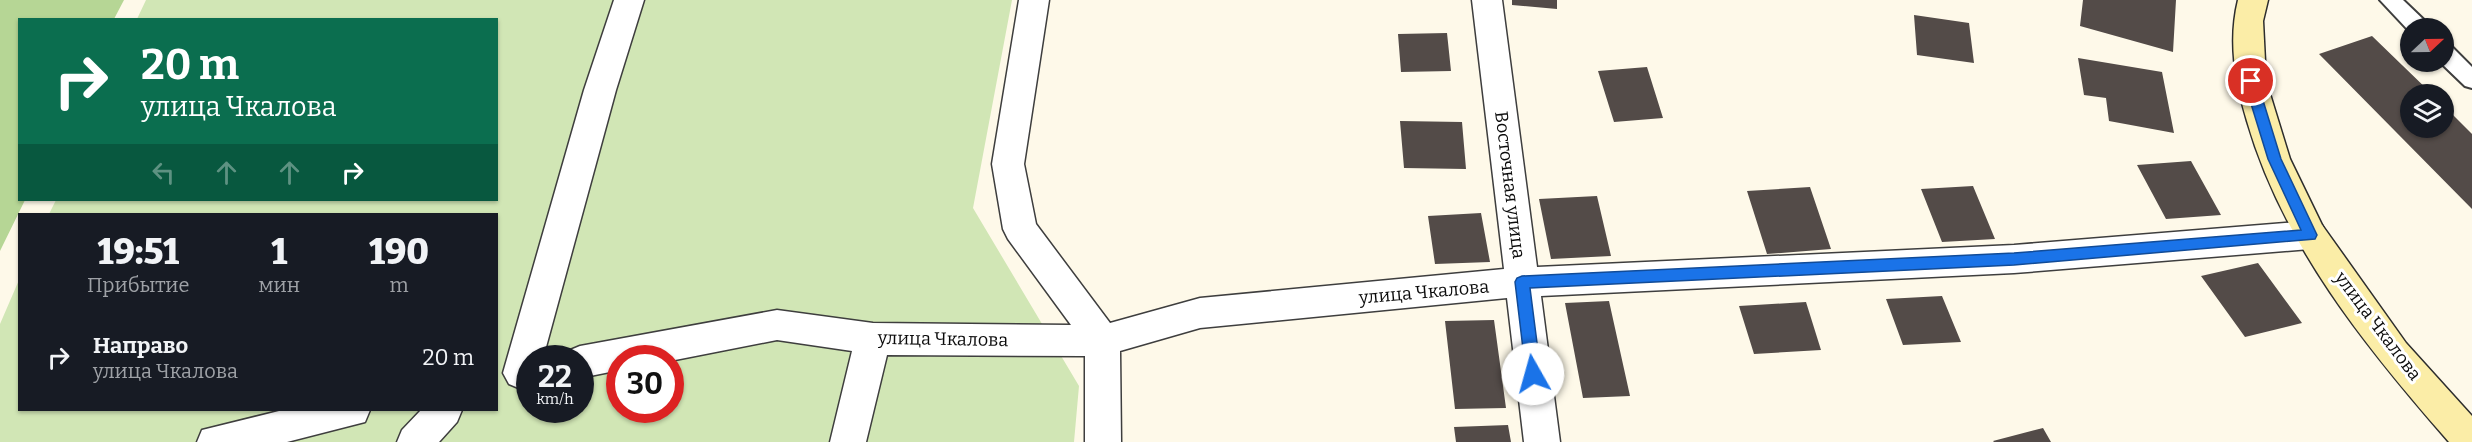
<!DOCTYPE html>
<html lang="ru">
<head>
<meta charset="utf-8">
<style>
  body { margin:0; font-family:Bitter,serif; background:#20242c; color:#f1f3f6; height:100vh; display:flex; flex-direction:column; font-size:22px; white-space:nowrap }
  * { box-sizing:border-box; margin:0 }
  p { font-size:20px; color:#9ea1a6 }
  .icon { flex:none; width:33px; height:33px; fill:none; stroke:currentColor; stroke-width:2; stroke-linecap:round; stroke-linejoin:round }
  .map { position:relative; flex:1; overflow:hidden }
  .side { position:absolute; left:18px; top:213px; width:480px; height:198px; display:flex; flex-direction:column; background:#171b24; border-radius:0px; box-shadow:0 2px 4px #0004 }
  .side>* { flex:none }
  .guide { position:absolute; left:18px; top:18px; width:480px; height:183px; border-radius:0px; box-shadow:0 2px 4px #0004; background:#0b6e4f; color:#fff; overflow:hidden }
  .needle { width:39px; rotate:68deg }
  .controls { position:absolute; left:2400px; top:18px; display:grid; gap:12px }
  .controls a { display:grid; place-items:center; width:54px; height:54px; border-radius:50%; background:#171b24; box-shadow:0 2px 4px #0004; font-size:30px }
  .speed { position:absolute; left:516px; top:345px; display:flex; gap:12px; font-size:30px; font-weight:700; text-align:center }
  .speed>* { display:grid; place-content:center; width:78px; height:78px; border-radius:50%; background:#171b24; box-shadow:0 2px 4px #0004; line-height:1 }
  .speed small { font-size:15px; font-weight:400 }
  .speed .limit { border:9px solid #d22; background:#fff; color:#111 }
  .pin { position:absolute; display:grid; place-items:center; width:51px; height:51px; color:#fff; margin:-26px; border:3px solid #fff; border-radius:50%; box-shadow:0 2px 6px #0007 }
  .me { position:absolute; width:66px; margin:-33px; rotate:353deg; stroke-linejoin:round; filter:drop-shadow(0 0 4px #0008) }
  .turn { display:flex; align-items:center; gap:21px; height:126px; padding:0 24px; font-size:27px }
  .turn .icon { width:78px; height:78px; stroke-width:2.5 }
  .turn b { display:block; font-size:42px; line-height:51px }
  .lanes { display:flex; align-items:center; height:57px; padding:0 24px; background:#0003; justify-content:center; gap:30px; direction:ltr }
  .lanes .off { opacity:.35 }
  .eta { display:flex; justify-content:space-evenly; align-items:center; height:102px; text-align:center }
  .eta b { font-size:36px; font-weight:800; line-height:42px }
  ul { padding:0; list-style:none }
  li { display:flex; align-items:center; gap:18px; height:84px; padding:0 24px }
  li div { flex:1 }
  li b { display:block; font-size:22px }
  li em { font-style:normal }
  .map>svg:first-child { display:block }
</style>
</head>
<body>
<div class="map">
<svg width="2472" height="442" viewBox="0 0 2472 442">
  <rect width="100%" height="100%" fill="#fef9e9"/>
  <path fill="#d1e6b5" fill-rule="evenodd" d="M 146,0 L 1012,0 L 973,208 L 1079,386 L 1074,442 L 0,442 L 0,324 L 19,280 L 20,410 L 496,410 L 496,214 L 49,214 L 56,200 L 496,200 L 496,20 L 137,19 ZM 530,358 L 580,358 L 580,410 L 530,410 ZM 620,358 L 670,358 L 670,410 L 620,410 Z"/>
  <path fill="#b6d695" d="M 0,0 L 124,0 L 114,19 L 20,20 L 20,200 L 25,200 L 0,251 Z"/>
  <path fill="#534b48" d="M 1512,0 L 1557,0 L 1557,9 L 1512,5 Z
    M 2083,0 L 2176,0 L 2173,52 L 2080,26 Z
    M 1914,15 L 1969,23 L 1974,63 L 1917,55 Z
    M 1447,33 L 1451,71 L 1401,72 L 1398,34 Z
    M 2372,36 L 2432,94 L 2410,94 L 2410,128 L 2444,128 L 2444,106 L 2472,134 L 2472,209 L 2319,54 Z
    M 2078,58 L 2162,72 L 2174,133 L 2109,121 L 2106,98 L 2084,95 Z
    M 1647,67 L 1663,118 L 1614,122 L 1598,71 Z
    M 1400,121 L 1462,122 L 1466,169 L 1404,168 Z
    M 2191,161 L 2221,215 L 2166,219 L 2137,165 Z
    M 1973,186 L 1995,239 L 1942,242 L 1921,189 Z
    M 1810,187 L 1831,249 L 1767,254 L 1747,191 Z
    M 1597,196 L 1611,256 L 1551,259 L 1539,199 Z
    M 1481,213 L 1490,262 L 1435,264 L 1428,216 Z
    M 2258,263 L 2302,323 L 2245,337 L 2201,276 Z
    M 1942,296 L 1961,342 L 1903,345 L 1886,299 Z
    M 1609,301 L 1630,396 L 1583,398 L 1565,303 Z
    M 1806,302 L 1821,350 L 1754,354 L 1739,306 Z
    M 1494,320 L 1506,408 L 1455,409 L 1445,321 Z
    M 1508,425 L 1511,442 L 1456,442 L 1454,427 Z
    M 2043,428 L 2051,442 L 1994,442 L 1993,441 Z"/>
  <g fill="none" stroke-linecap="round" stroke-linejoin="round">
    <defs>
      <path id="service" d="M 2380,0 L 2403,0 L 2426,22 L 2429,28 L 2410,28 L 2410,32 Z
        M 2444,44 L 2451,46 L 2472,67 L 2472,88 L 2465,86 L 2440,62 L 2444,62 Z"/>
      <path id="minor" d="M 614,0 L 644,0 L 616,90 L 543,358 L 530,358 L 530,386 L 521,389 L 509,384 L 503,373 L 584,90 Z
        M 1019,0 L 1049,0 L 1024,164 L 1036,224 L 1110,323 L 1200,298 L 1504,269 L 1472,0 L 1502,0 L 1537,267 L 2014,245 L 2310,221 L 2322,225 L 2327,235 L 2322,245 L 2310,249 L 2014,273 L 1541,296 L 1560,442 L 1524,442 L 1507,298 L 1200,328 L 1120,351 L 1121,442 L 1085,442 L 1085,356 L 887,355 L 866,442 L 830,442 L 852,351 L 777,340 L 670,361 L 670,358 L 620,358 L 620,370 L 580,378 L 580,358 L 564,358 L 568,351 L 580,346 L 777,310 L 873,323 L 1071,325 L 1008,239 L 1003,229 L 992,164 Z
        M 283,410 L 370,410 L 365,422 L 287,442 L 197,442 L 202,430 Z
        M 421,410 L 462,410 L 457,422 L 439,442 L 397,442 L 402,430 Z"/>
      <path id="secondary" d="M 2238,0 L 2268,0 L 2263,21 L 2266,81 L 2290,159 L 2322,225 L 2406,343 L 2472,416 L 2472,442 L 2449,442 C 2365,346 2283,245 2247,121 C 2235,81 2228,41 2238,0 Z"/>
    </defs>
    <use href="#service" stroke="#3e3e3e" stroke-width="4"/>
    <use href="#minor" stroke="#3e3e3e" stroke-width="3"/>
    <use href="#secondary" stroke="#2d2d2d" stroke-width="3"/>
    <use href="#service" fill="#fff" fill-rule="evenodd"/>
    <use href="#minor" fill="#fff" fill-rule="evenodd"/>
    <use href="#secondary" fill="#fbeda7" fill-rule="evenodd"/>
  </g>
  <path fill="#1a73e8" stroke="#114b97" stroke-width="1.5" d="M 2251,76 L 2257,81 L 2281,159 L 2317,235 L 2315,239 L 2014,265 L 1530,288 L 1541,374 L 1539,378 L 1533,380 L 1528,378 L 1526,374 L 1515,282 L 1517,278 L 1522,276 L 2014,253 L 2301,230 L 2268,159 L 2244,81 Z"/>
  <g text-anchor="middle" stroke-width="6" stroke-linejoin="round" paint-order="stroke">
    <g font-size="18" fill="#0b0b0b" stroke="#fff">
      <text transform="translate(1510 185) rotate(83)" y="6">Восточная улица</text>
      <text transform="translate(1424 292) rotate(-5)" y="6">улица Чкалова</text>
      <text transform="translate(2378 326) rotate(53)" y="6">улица Чкалова</text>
      <text transform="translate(943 339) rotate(1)" y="6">улица Чкалова</text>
    </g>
  </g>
</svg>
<div class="controls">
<a><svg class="needle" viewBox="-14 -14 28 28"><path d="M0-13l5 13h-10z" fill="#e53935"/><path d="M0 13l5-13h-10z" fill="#9ea1a6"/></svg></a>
<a><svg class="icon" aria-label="layers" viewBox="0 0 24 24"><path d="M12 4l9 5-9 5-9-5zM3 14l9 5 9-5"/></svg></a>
</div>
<div class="speed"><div>22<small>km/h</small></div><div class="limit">30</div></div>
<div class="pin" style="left:2251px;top:81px;background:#d93025"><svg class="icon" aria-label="arrive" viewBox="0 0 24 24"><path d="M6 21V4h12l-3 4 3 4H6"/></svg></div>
<svg class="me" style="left:1533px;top:374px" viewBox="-20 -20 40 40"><circle r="19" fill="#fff"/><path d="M0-13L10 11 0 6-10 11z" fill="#1a73e8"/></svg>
<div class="guide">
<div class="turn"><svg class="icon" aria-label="right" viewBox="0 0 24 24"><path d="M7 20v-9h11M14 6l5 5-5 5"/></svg><div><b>20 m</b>улица Чкалова</div></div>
<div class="lanes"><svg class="icon off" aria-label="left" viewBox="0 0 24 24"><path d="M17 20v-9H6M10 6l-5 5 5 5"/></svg><svg class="icon off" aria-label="ahead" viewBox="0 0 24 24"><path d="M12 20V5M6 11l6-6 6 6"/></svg><svg class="icon off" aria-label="ahead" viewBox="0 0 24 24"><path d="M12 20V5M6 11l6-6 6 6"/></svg><svg class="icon" aria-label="right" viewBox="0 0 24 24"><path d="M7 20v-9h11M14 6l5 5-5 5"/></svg></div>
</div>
<section class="side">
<div class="eta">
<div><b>19:51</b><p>Прибытие</p></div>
<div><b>1</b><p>мин</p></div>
<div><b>190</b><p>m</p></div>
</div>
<ul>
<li><svg class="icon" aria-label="right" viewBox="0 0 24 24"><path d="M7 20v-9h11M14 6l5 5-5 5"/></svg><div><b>Направо</b><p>улица Чкалова</p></div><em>20 m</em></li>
</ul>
</section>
</div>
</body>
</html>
